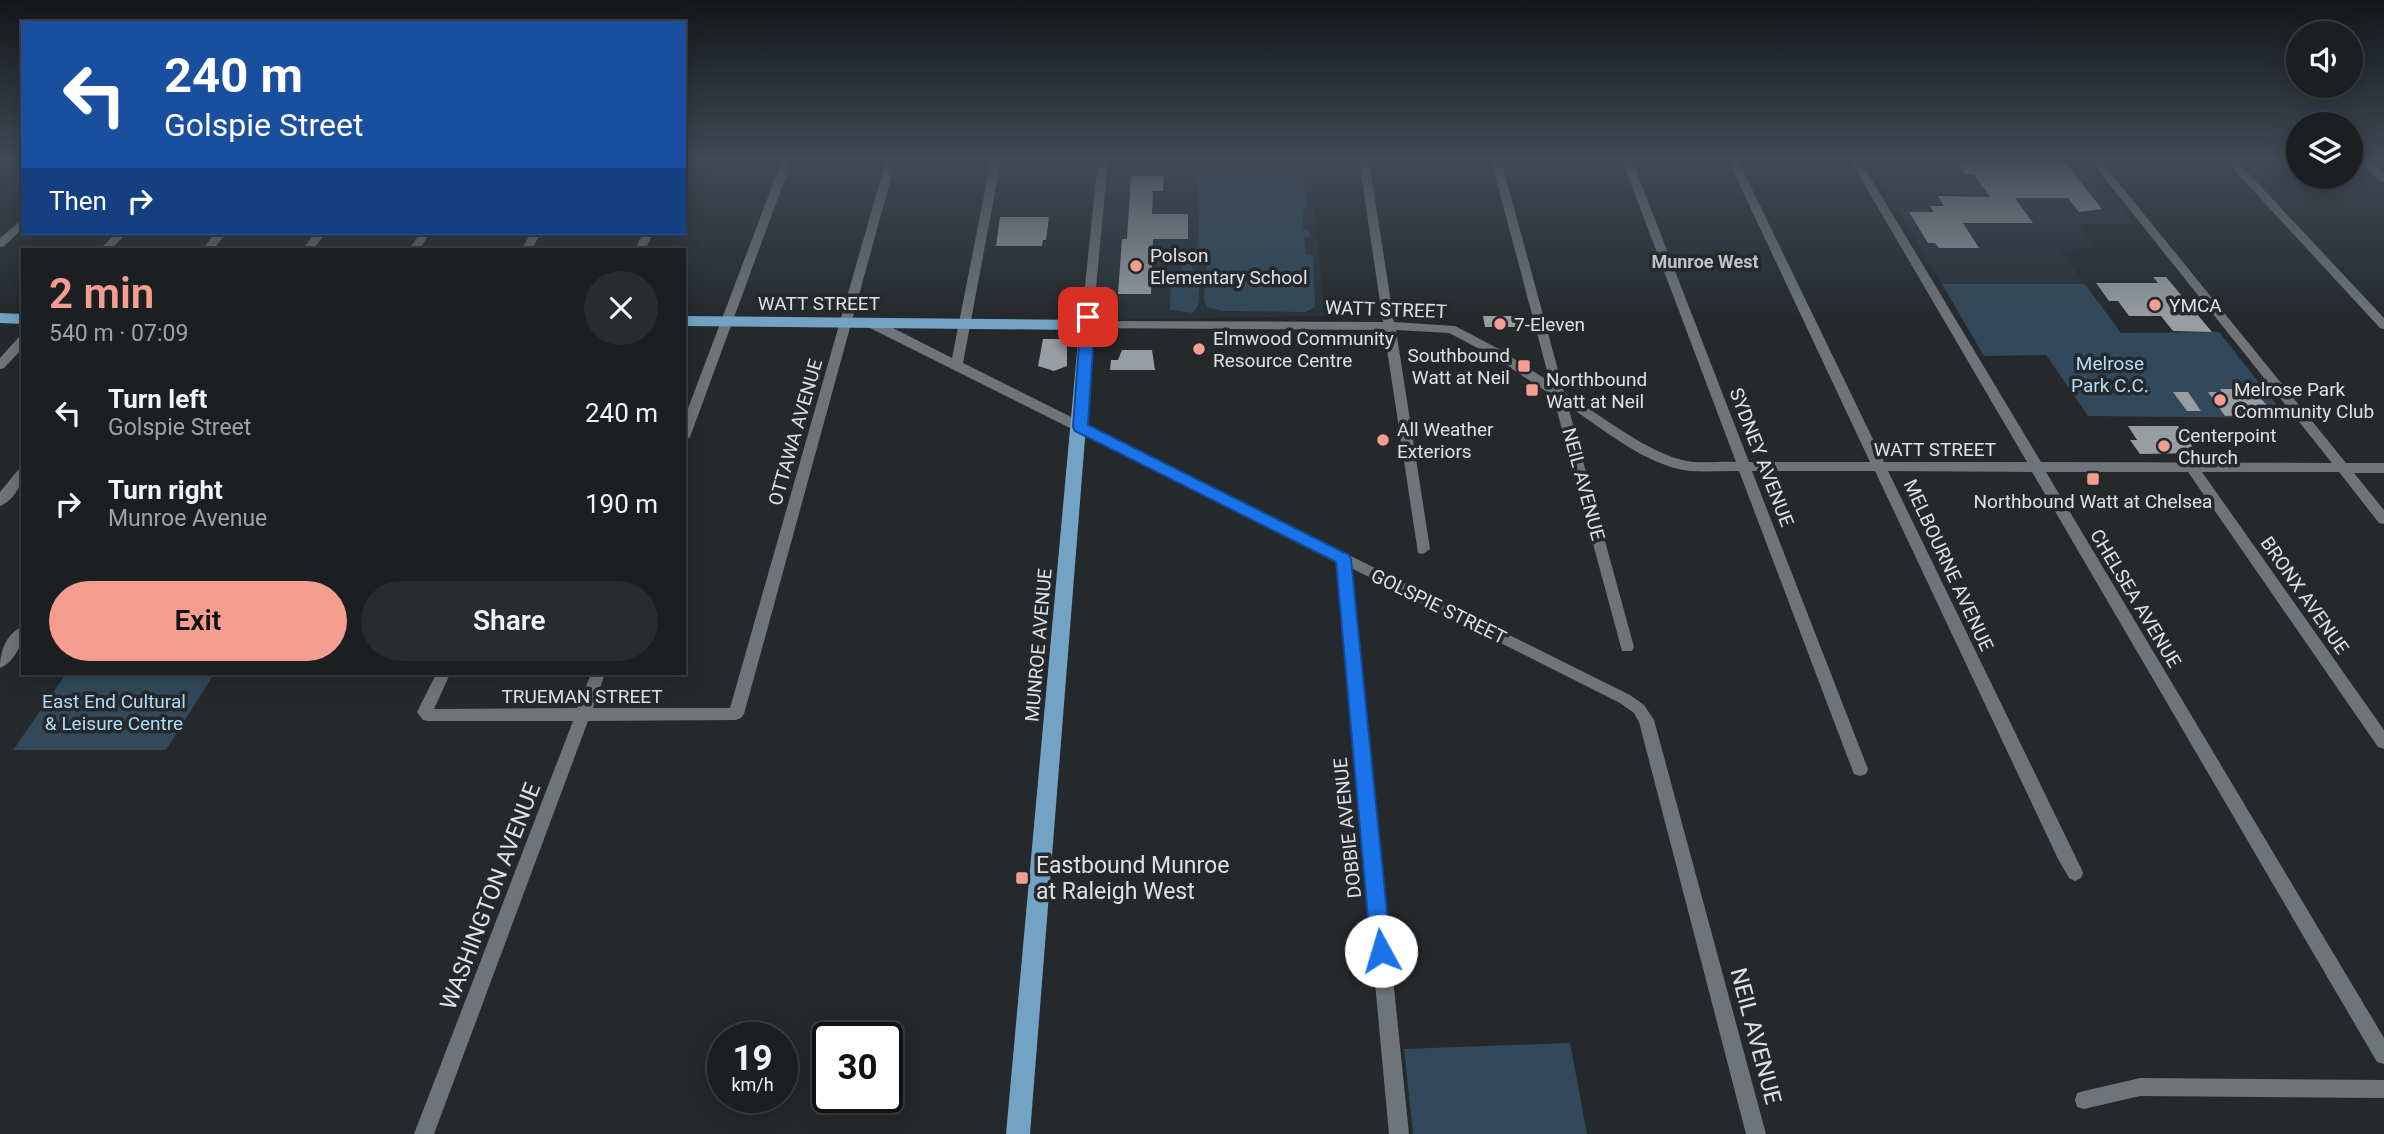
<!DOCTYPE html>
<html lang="en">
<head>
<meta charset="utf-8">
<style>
  body { margin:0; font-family:Roboto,sans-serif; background:#292c2e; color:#f1f3f6; height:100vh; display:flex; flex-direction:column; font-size:26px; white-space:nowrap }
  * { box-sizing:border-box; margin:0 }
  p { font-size:23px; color:#a0a2a5 }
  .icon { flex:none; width:38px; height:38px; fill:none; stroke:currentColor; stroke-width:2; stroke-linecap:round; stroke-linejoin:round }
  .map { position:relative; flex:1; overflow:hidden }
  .drawer { position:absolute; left:21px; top:248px; width:665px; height:427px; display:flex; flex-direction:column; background:#1c1f21; border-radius:0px; box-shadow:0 4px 18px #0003,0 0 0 2px #3a3d3f }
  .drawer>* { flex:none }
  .hud { position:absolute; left:21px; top:21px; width:665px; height:214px; border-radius:0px; box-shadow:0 4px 18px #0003,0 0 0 2px #3a3d3f; background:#1a4fa0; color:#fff; overflow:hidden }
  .controls { position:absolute; left:2286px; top:21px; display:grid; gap:14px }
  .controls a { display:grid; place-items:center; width:77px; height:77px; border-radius:50%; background:#1c1f21; box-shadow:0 4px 18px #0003,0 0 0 2px #3a3d3f; font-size:35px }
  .speed { position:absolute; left:707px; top:1022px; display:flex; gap:14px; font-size:35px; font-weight:700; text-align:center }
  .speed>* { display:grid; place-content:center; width:91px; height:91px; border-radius:50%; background:#1c1f21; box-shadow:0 4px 18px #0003,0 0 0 2px #3a3d3f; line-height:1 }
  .speed small { font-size:18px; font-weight:400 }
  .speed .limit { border:4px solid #111; border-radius:10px; background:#fff; color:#111 }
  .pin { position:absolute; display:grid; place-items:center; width:60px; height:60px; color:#fff; margin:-30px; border-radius:14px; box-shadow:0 4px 10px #0006 }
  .me { position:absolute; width:77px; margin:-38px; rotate:354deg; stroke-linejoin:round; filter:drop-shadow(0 0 5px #0008) }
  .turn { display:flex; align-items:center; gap:24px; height:147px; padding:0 28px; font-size:32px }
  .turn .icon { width:91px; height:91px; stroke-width:2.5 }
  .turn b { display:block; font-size:49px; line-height:60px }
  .then { display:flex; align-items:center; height:66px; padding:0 28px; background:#0003; gap:14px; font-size:26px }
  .round { display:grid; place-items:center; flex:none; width:74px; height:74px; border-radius:37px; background:#292c2e }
  .summary { display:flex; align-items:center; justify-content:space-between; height:119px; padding:0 28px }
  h1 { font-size:42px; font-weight:600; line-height:52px; color:#f59d8f }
  .button { display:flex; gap:14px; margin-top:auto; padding:14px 28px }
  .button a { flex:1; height:80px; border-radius:42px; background:#f59d8f; color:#111; font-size:28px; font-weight:600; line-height:80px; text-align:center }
  .button a+a { background:#292c2e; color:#f1f3f6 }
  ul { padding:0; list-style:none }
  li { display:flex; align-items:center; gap:21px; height:91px; padding:0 28px }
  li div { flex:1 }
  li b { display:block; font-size:26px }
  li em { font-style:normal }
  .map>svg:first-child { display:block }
</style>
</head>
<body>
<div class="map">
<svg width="2384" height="1134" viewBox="0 0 2384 1134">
  <rect width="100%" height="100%" fill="#25292c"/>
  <path fill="#283239" d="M 1107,160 L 1309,160 L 1325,316 L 1095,320 Z
    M 1867,160 L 2083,160 L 2134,224 L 2079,224 L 2095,248 L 2060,249 L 2085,284 L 1942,284 Z"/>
  <path fill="#31495a" d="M 1199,160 L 1302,160 L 1307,207 L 1303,209 L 1303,229 L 1309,232 L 1310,236 L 1304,239 L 1306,254 L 1313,256 L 1315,307 L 1305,312 L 1222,311 L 1207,307 L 1204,300 L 1206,266 L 1196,250 L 1199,237 L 1197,163 Z
    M 1181,263 L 1193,263 L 1192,271 L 1189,273 L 1201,274 L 1198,306 L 1193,313 L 1170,310 L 1171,276 L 1182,273 Z
    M 1942,284 L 2085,284 L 2121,333 L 2219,332 L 2287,418 L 2088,416 L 2046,355 L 1984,356 Z
    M 66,674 L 214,674 L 166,750 L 13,750 Z
    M 1570,1043 L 1587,1134 L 1413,1134 L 1404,1049 Z"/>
  <path fill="#979da1" d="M 1956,160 L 2063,160 L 2102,209 L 2079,212 L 2068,198 L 2015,198 L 2033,223 L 1963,223 L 1979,248 L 1939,248 L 1935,243 L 1928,243 L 1909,212 L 1934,212 L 1930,206 L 1944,206 L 1938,196 L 1990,197 L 1974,174 L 1965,174 Z
    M 1131,176 L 1164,176 L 1163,191 L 1153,191 L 1152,214 L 1188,214 L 1188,239 L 1153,239 L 1151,294 L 1118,294 L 1122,239 L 1127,239 Z
    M 1000,217 L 1049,217 L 1046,240 L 1043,240 L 1042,246 L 996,246 Z
    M 2153,277 L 2166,277 L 2212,332 L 2173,331 L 2161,316 L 2129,316 L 2118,301 L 2109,301 L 2096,283 L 2158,283 Z
    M 1483,316 L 1514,316 L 1516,327 L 1485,327 Z
    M 1043,339 L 1067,339 L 1067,366 L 1054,371 L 1038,366 Z
    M 1122,350 L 1152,350 L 1155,370 L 1110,370 L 1111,360 L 1118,360 Z
    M 2220,389 L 2233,389 L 2237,395 L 2258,395 L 2274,414 L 2225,416 L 2208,392 L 2222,392 Z
    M 2173,392 L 2188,392 L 2201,411 L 2187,411 Z
    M 2128,426 L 2178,426 L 2197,453 L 2140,454 L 2130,440 L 2137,440 Z"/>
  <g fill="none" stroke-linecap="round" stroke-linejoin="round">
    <path fill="#6f7478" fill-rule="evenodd" d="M 782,160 L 792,160 L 690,437 L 684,441 L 684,419 Z
      M 886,160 L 896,160 L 744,714 L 741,718 L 736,720 L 588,721 L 434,1134 L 414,1134 L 573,721 L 428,721 L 423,720 L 417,712 L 436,674 L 450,674 L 434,709 L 577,708 L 591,674 L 605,674 L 593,708 L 730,708 Z
      M 991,160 L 1001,160 L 963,363 L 1630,695 L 1644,705 L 1654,720 L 1766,1134 L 1746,1134 L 1639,722 L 1634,713 L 1620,703 L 1351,568 L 1409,1134 L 1389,1134 L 1336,561 L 862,324 L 868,320 L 887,325 L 952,358 Z
      M 1098,160 L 1108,160 L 1093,321 L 1383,322 L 1359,160 L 1369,160 L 1394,322 L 1455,326 L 1499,349 L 1550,382 L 1491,160 L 1501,160 L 1564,392 C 1598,413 1648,454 1687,461 C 1702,464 1720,461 1736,462 L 1622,160 L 1632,160 L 1749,462 L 1870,462 L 1728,160 L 1738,160 L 1884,462 L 2027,462 L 1850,160 L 1860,160 L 2041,462 L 2332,463 L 2090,160 L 2100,160 L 2346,463 L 2384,463 L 2384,473 L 2354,473 L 2384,510 L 2384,524 L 2379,523 L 2339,472 L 2202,472 L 2384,730 L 2384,749 L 2378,747 L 2188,472 L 2046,472 L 2384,1038 L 2384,1064 L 2377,1062 L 2032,472 L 1888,471 L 2081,868 L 2083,873 L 2081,878 L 2075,881 L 2069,878 L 2058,859 L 1875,471 L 1752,471 L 1868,769 L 1866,774 L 1860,776 L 1854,774 L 1852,769 L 1739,471 C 1723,471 1706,472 1689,471 C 1645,465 1605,430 1568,406 L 1634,647 L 1632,651 L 1622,651 L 1553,396 L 1491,355 L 1449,333 L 1396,330 L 1430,549 L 1423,554 L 1418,553 L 1384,330 L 1083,328 L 1081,325 Z
      M 2225,160 L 2236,160 L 2384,318 L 2384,329 L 2380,328 Z
      M 2359,160 L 2370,160 L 2384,173 L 2384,182 L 2380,181 Z
      M 23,219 L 23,228 L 4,246 L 0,247 L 0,238 Z
      M 115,233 L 126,233 L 111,250 L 100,250 Z
      M 215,233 L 226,233 L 213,250 L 202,250 Z
      M 315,233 L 325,233 L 313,250 L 302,250 Z
      M 420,233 L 430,233 L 419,250 L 409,250 Z
      M 531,233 L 541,233 L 531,250 L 521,250 Z
      M 643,233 L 653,233 L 645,250 L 635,250 Z
      M 23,336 L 23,348 L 4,368 L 0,369 L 0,358 L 19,337 Z
      M 23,468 C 23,483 15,500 0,506 L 0,492 L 18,470 Z
      M 23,626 C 23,643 16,661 0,668 C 0,651 6,634 23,626 Z
      M 2140,1078 L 2384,1080 L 2384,1098 L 2140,1096 L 2084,1109 L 2077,1107 L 2075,1100 L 2077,1093 L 2084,1091 Z"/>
    <path fill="#73a3c4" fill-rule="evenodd" d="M 0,313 L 23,314 L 23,324 L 0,323 Z
      M 684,316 L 1087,320 L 1094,325 L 1030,1134 L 1006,1134 L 1079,330 L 684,326 Z"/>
  </g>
  <linearGradient id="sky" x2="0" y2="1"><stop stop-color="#141718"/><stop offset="0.5" stop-color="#404956"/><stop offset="1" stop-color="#404956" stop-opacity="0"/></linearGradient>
  <rect width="2384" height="319" fill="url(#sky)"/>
  <path fill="#1a73e8" stroke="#114b97" stroke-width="2" d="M 1088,313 L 1095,317 L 1088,425 L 1349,555 L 1351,559 L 1391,951 L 1388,958 L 1381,961 L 1374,958 L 1371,951 L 1336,562 L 1075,431 L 1073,427 L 1081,317 Z"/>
  <g fill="#f59d8f" stroke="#25292c" stroke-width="2.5">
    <circle cx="1136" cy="266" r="7"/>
    <circle cx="2155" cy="305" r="7"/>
    <circle cx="1500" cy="324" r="7"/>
    <circle cx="1199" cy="349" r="7"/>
    <rect x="1517" y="359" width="14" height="14" rx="3.5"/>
    <rect x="1525" y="383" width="14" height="14" rx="3.5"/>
    <circle cx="2220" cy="400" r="7"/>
    <circle cx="1383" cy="440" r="7"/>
    <circle cx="2164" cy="446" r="7"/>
    <rect x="2086" y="472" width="14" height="14" rx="3.5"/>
    <rect x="1015" y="871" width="14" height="14" rx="3.5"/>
  </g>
  <g text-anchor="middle" stroke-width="7" stroke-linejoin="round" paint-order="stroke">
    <g font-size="18" font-weight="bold" fill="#bdc3c7" stroke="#25292c">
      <text x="1705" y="268">Munroe West</text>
    </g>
    <g font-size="19" fill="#dee1e3" stroke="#25292c" text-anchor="start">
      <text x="1150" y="262">Polson<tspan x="1150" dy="22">Elementary School</tspan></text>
      <text x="2169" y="312">YMCA</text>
      <text x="1514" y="331">7-Eleven</text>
      <text x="1213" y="345">Elmwood Community<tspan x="1213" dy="22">Resource Centre</tspan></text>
      <text x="1510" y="362" text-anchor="end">Southbound<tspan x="1510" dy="22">Watt at Neil</tspan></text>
      <text x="1546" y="386">Northbound<tspan x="1546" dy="22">Watt at Neil</tspan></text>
      <text x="2234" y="396">Melrose Park<tspan x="2234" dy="22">Community Club</tspan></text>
      <text x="1397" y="436">All Weather<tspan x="1397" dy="22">Exteriors</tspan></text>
      <text x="2178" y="442">Centerpoint<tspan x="2178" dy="22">Church</tspan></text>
      <text x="2093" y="508" text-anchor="middle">Northbound Watt at Chelsea</text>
    </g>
    <g font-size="19" fill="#dee1e3" stroke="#25292c">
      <text x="819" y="310">WATT STREET</text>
      <text transform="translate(1386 309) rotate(2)" y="7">WATT STREET</text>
      <text transform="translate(795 432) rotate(-74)" y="7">OTTAWA AVENUE</text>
      <text x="1935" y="456">WATT STREET</text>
      <text transform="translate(1762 457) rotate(69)" y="7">SYDNEY AVENUE</text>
      <text transform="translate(1584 484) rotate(75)" y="7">NEIL AVENUE</text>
      <text transform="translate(1949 565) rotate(65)" y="7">MELBOURNE AVENUE</text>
      <text transform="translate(2305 595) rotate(55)" y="7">BRONX AVENUE</text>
      <text transform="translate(2136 598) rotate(59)" y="7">CHELSEA AVENUE</text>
      <text transform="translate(1439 606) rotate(26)" y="7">GOLSPIE STREET</text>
      <text transform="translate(1038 645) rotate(-85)" y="7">MUNROE AVENUE</text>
      <text x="582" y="703">TRUEMAN STREET</text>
      <text transform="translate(1347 828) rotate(-96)" y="7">DOBBIE AVENUE</text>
    </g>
    <g font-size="19" fill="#afdbfa" stroke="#25292c">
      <text x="2110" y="370">Melrose<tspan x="2110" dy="22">Park C.C.</tspan></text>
      <text x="114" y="708">East End Cultural<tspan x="114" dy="22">&amp; Leisure Centre</tspan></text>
    </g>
    <g font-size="23" fill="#dee1e3" stroke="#25292c" text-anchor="start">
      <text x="1036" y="873">Eastbound Munroe<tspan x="1036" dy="26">at Raleigh West</tspan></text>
    </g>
    <g font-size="23" fill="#dee1e3" stroke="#25292c">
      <text transform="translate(490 896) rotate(-69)" y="8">WASHINGTON AVENUE</text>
      <text transform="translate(1756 1036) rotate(75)" y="8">NEIL AVENUE</text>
    </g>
  </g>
</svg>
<div class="controls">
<a><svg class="icon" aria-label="sound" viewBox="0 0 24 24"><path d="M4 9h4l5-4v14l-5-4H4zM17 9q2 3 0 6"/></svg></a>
<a><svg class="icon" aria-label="layers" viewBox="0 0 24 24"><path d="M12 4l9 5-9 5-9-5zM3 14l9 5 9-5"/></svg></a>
</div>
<div class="speed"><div>19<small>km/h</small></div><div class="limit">30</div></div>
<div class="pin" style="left:1088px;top:317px;background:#d93025"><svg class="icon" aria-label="arrive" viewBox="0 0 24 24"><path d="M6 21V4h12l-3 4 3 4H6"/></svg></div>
<svg class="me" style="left:1381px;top:951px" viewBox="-20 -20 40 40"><circle r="19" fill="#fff"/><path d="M0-13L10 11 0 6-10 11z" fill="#1a73e8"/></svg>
<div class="hud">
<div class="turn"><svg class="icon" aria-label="left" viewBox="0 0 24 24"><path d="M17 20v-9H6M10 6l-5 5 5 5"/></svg><div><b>240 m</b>Golspie Street</div></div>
<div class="then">Then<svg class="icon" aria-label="right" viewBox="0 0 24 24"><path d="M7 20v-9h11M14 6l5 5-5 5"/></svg></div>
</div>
<section class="drawer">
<div class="summary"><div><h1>2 min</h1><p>540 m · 07:09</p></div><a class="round"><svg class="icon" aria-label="close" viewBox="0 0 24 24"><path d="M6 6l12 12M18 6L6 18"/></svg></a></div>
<ul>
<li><svg class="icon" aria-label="left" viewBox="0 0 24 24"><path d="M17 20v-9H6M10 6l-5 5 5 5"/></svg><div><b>Turn left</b><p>Golspie Street</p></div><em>240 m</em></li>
<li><svg class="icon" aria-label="right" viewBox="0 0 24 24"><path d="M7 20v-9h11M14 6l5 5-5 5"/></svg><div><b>Turn right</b><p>Munroe Avenue</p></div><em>190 m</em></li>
</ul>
<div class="button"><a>Exit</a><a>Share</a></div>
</section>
</div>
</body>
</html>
